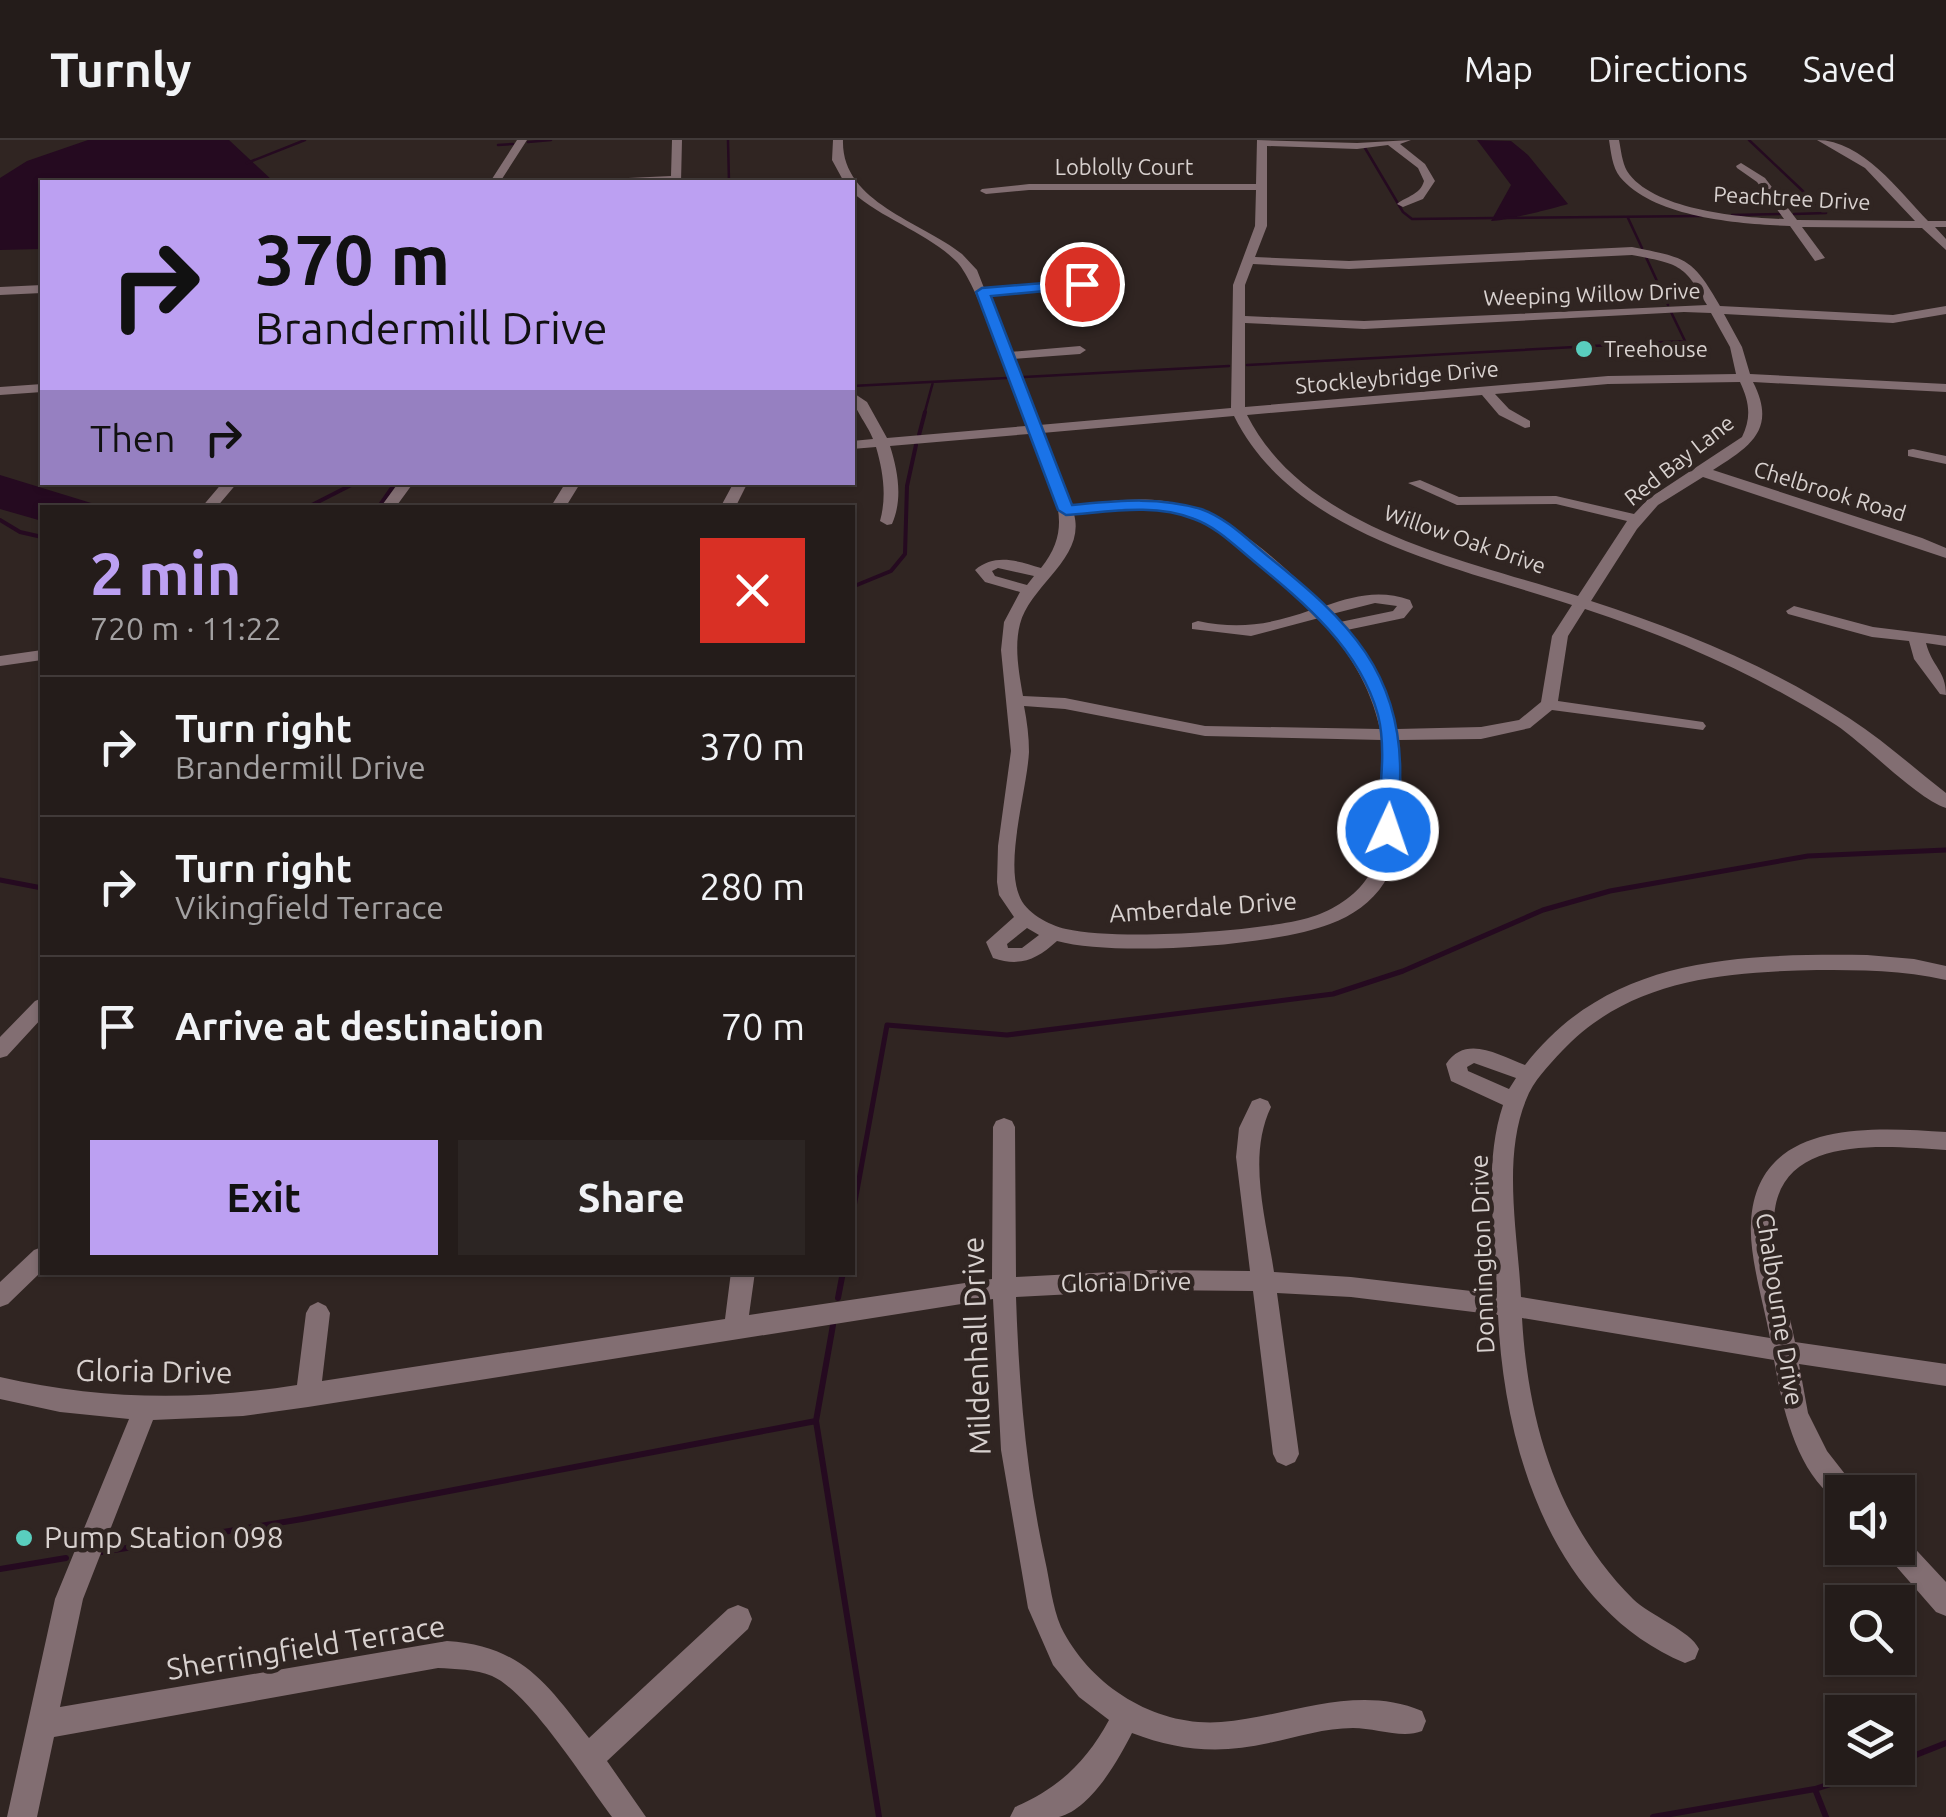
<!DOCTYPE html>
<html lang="en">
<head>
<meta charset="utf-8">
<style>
  body { margin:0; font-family:Ubuntu,sans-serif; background:#2c2523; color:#f1f3f6; height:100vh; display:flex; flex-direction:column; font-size:38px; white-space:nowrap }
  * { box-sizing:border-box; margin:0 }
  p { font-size:32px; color:#a3a1a2 }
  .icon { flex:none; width:55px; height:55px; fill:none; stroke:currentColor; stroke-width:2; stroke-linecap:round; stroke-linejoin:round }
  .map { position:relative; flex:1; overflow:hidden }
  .panel { position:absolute; left:40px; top:365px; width:815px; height:770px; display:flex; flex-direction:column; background:#241c1a; border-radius:0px; box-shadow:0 2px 8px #0004,0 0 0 2px #413a39 }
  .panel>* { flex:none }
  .guide { position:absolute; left:40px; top:40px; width:815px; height:305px; border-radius:0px; box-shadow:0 2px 8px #0004,0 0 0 2px #413a39; background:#bca0f2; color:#111; overflow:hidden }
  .tools { position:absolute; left:1825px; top:1335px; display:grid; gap:20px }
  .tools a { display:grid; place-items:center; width:90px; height:90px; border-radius:0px; background:#241c1a; box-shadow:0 2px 8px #0004,0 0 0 2px #413a39; font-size:50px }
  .pin { position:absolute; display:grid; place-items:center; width:85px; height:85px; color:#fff; margin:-42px; border:5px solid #fff; border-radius:50%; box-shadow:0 2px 10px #0007 }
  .me { position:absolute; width:110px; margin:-55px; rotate:3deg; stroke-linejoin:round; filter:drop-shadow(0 0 8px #0008) }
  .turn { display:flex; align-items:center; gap:35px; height:210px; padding:0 50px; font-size:45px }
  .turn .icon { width:130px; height:130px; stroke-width:2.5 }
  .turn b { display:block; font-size:70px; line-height:85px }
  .then { display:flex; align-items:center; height:95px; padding:0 50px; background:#0003; gap:20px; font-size:38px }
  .round { display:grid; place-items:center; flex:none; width:105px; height:105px; border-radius:0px; background:#2c2523 }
  .summary { display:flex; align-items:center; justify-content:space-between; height:170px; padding:0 50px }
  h1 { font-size:60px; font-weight:600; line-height:75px; color:#bca0f2 }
  .action { display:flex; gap:20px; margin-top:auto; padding:20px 50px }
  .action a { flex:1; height:115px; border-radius:0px; background:#bca0f2; color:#111; font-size:40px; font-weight:600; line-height:115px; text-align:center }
  .action a+a { background:#2c2523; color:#f1f3f6 }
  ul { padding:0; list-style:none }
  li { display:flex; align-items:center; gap:30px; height:140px; padding:0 50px; border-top:2px solid #413a39 }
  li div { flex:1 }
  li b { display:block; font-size:38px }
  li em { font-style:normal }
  header { display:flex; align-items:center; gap:60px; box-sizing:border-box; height:140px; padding:0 50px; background:#241c1a; border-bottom:2px solid #413a39 }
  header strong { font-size:48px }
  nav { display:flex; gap:55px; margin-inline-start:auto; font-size:35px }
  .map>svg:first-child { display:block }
</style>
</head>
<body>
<header>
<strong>Turnly</strong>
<nav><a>Map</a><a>Directions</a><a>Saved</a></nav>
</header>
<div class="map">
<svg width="1946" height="1677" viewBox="0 0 1946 1677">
  <rect width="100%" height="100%" fill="#302522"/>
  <path fill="#250a20" d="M 88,0 L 229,0 L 274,42 L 42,42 L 42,109 L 0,110 L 0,38 L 27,21 Z
    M 1477,0 L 1511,1 L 1528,15 L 1568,64 C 1555,68 1500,82 1491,81 L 1511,45 Z
    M 0,335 L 101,366 L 104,367 L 42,368 L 42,381 L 0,369 Z"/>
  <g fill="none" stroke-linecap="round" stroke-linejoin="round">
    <path stroke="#250a20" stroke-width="2.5" d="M 728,0 L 729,42
      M 1749,0 L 1826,73 L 1794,74
      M 528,2 L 551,0
      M 498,5 L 513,4
      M 1365,8 L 1403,72 L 1412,79 L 1494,78
      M 247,23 L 305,0
      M 1732,75 L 1780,74
      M 1505,78 L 1702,76
      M 1628,78 L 1642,108
      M 1645,115 L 1668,165
      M 1247,225 L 1685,201 L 1671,172
      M 1024,237 L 1229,226
      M 852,246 L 1007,238
      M 924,275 L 933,242"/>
    <path stroke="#250a20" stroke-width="4" d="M 919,295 L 925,272
      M 306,368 L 357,342
      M 378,368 L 396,342
      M 0,380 L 20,392 L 42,397
      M 852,447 L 891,431 L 905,414 L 907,346 L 916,305"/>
    <path stroke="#250a20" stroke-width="5" d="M 0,740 L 42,748
      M 852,1078 L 887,885 L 1007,895 L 1333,854 L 1403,831 L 1543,770 L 1610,751 L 1808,716 L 1946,710"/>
    <path stroke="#250a20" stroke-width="6" d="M 838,1158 L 843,1132
      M 833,1185 L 816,1281 L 879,1677
      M 102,1412 L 302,1379 L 816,1281
      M 0,1429 L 66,1418
      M 1898,1622 L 1946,1603
      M 1815,1649 L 1826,1677
      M 1653,1677 L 1815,1649 L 1881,1628"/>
    <path fill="#826e72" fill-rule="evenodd" d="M 517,0 L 527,0 L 500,42 L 490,42 Z
      M 672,0 L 682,0 L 681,42 L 602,42 L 607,39 L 671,36 Z
      M 833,0 L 843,0 C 841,62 920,81 962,114 L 977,130 L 984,148 L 1094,139 L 1098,135 L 1093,113 L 1103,110 L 1110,136 L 1102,145 L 987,155 L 1010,212 L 1080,206 L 1086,210 L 1080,214 L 1013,219 L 1039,285 L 1231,268 L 1233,145 L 1255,86 L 1256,50 L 1029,50 L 986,54 L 980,51 L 982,49 L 1029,44 L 1256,44 L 1257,0 L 1357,3 L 1411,0 L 1400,4 L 1425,24 L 1435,41 L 1423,59 L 1403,67 L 1397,64 C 1407,56 1420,55 1424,41 L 1418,28 L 1388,5 L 1357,9 L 1267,6 L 1267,86 L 1255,117 L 1349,121 L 1632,107 C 1686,118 1692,117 1720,166 L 1893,175 L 1946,166 L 1946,174 L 1893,183 L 1724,174 L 1742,207 L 1750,234 L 1946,244 L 1946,252 L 1753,242 C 1777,289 1751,306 1713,330 L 1922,398 L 1946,408 L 1946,418 L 1703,337 L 1658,365 L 1637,389 L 1591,461 C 1681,490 1769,526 1849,578 C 1883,600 1914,628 1946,653 L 1946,668 C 1916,658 1866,605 1836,585 C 1758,535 1673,498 1585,469 L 1568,496 L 1558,561 L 1703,582 L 1706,586 L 1703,590 L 1552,570 L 1530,588 L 1481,599 L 1399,600 C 1401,644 1409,703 1384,743 C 1372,762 1352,776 1330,784 C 1275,806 1115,817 1057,801 C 1036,820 1020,827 993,818 L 986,802 L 1014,777 L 999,755 L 997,742 L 998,706 L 1011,611 L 1001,510 L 1004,482 L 1020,452 L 985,442 L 975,430 C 995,413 1018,421 1041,428 C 1079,381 1048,344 1029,294 L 890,306 C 898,331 903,359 892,384 L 887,385 L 880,381 C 887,356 883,331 876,307 L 852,309 L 852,301 L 873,299 C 867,283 852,268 852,252 L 867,262 L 887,298 L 1026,286 C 1012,252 978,142 956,121 C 926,92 884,80 852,52 L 852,42 L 844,42 L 832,20 ZM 1632,115 C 1678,124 1684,123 1707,165 L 1364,181 L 1245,176 L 1245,145 L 1253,124 L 1349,129 ZM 1684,172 L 1711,173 L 1730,207 L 1736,234 L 1608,236 L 1245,267 L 1245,183 L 1364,189 ZM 1740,242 C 1749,261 1752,277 1742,297 L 1648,359 L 1634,374 L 1556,356 L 1459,357 L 1420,340 L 1408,343 L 1457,365 L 1556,364 L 1627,381 L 1578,456 C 1465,420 1305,390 1247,275 L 1482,255 L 1499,275 L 1525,288 L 1530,287 L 1530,281 L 1509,269 L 1495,254 L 1608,244 ZM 1234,276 C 1294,397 1455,426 1572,465 L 1552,496 L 1541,562 L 1519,580 L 1481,587 L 1397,589 L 1381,540 L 1347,490 L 1404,478 L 1413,467 L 1410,460 C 1380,449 1353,456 1325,466 C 1280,423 1228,370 1164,361 C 1133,357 1102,362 1071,365 L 1042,293 ZM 1124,369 C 1143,368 1161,368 1179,373 C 1225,385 1277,437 1311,470 C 1272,484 1240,490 1198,481 L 1192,483 L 1192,489 L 1251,496 L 1319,478 C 1349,512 1370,545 1380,589 L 1205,586 L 1065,558 L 1023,556 C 1019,533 1014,507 1020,484 C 1030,445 1086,418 1074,374 ZM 998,428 L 1034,436 L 1027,445 L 995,436 L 992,431 ZM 1375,463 L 1397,466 L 1393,471 L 1340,482 L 1332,474 ZM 1024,566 L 1065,569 L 1205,596 L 1382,600 C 1383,638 1390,710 1365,741 C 1352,759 1329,772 1308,778 C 1257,792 1118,801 1066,789 C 1049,785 1025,773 1019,755 C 1005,720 1027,650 1029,612 C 1029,597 1027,581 1024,566 ZM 1027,788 L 1039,795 L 1022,808 L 1008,808 L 1007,804 Z
      M 1609,0 L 1619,0 C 1621,10 1622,22 1627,31 C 1652,70 1742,78 1784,79 L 1757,42 L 1737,28 L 1736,26 L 1741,23 L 1765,38 L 1797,80 L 1915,81 L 1865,28 L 1817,0 C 1862,0 1899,51 1928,81 L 1946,81 L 1946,87 L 1935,87 L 1946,99 L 1946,110 L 1922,88 L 1802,87 L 1825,118 L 1815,121 L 1790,86 C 1740,84 1654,78 1620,37 C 1612,27 1611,12 1609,0 Z
      M 42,145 L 42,153 L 0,155 L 0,147 Z
      M 42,244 L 42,252 L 0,255 L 0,247 Z
      M 1913,309 L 1946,316 L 1946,324 L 1908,316 L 1908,310 Z
      M 223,342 L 238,342 L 216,368 L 201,368 Z
      M 399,342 L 414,342 L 395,368 L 380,368 Z
      M 566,342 L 581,342 L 565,368 L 550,368 Z
      M 734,342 L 748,342 L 735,368 L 720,368 Z
      M 1794,466 L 1873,487 L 1946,496 L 1946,506 L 1926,503 C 1932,527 1946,530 1946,555 L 1940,554 L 1914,519 L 1909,501 L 1872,497 L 1788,474 L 1786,471 Z
      M 42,510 L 42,520 L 0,526 L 0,516 Z
      M 1867,815 L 1914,819 L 1946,826 L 1946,840 C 1903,830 1861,830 1817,830 C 1723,832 1630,839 1562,911 C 1549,925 1533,941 1526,960 C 1502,1019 1518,1095 1521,1157 L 1770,1198 C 1764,1164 1749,1117 1751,1083 C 1756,979 1869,987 1946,992 L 1946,1010 C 1881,1006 1772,993 1774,1086 C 1774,1122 1788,1166 1795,1202 L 1946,1224 L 1946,1246 L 1799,1224 L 1808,1273 L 1827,1311 L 1859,1352 L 1842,1352 L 1842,1363 C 1797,1338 1782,1266 1774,1220 L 1522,1178 C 1528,1282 1557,1383 1633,1459 C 1649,1475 1691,1491 1699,1509 L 1695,1519 L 1685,1523 C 1551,1467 1504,1307 1498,1175 L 1351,1157 L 1277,1153 L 1299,1314 L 1295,1322 L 1286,1326 L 1277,1322 L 1273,1314 L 1253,1151 L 1150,1150 L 1016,1157 C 1019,1246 1026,1333 1045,1420 C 1050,1442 1052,1466 1061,1487 C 1090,1546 1155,1587 1221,1582 C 1288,1577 1355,1543 1422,1571 L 1426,1581 L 1422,1591 C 1403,1599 1375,1588 1353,1588 C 1325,1588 1297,1597 1269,1603 C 1221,1614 1178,1611 1132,1593 C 1119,1619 1091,1669 1059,1677 C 1045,1677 1025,1677 1010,1677 L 1015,1667 C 1059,1648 1086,1622 1109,1580 L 1079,1557 L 1053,1525 L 1028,1468 L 1001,1310 L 993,1159 L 308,1267 L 243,1276 L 153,1280 L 83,1459 L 60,1567 L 447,1501 C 522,1506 546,1543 589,1598 L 728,1469 L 738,1465 L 748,1469 L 752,1479 L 748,1489 L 607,1621 L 646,1677 L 612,1677 C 586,1643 529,1552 492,1536 C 476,1529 455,1529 438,1528 L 54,1597 L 37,1677 L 7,1677 L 55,1459 L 129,1279 L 60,1272 L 0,1259 L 0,1237 C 100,1260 196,1261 297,1245 L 306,1173 L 310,1166 L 318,1162 L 326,1166 L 330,1173 L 322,1241 L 725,1179 L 731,1132 L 755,1132 L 749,1175 L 992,1139 L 993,987 L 996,981 L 1004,978 L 1012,981 L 1015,987 L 1016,1137 L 1150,1130 L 1250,1131 L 1236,1017 L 1239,988 L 1252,961 L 1260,958 L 1268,961 L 1271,967 C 1247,1017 1266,1079 1274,1132 L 1351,1137 L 1497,1154 C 1495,1092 1483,1025 1503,965 L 1451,941 L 1446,924 C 1466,894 1498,915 1525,925 C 1610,815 1740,814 1867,815 ZM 1474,923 L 1516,938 L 1509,949 L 1468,931 L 1467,927 Z
      M 42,858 L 42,878 L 7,916 L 0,918 L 0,897 L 35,861 Z
      M 42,1107 L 42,1131 L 8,1164 L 0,1167 L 0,1142 L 34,1110 Z
      M 1898,1395 L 1906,1399 L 1946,1442 L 1946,1476 L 1936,1472 L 1888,1417 L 1884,1408 L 1898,1408 Z"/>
  </g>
  <path fill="#1a73e8" stroke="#114b97" stroke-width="2.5" d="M 1082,140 L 1087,141 L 1087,147 L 991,156 L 1072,365 C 1116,361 1158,356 1201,369 C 1227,378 1248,400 1269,417 C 1348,480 1404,534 1400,642 C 1399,659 1402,680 1395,695 L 1380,695 L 1377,690 C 1379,654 1387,611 1378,575 C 1359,507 1302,461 1250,418 C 1233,404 1216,387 1194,379 C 1154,363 1108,372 1066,375 L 1058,370 L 976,152 L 982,148 Z"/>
  <g fill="#59cebe" stroke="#302522" stroke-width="4">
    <circle cx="1584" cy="209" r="10"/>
    <circle cx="24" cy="1398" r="10"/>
  </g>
  <g text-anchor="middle" stroke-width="9" stroke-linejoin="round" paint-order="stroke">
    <g font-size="22" fill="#d8d1cf" stroke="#302522">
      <text x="1124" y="35">Loblolly Court</text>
      <text transform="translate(1792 58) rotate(3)" y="8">Peachtree Drive</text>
      <text transform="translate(1592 154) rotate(-2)" y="8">Weeping Willow Drive</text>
      <text transform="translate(1397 237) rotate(-5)" y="8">Stockleybridge Drive</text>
      <text transform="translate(1679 320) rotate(-38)" y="8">Red Bay Lane</text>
      <text transform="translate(1830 351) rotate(17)" y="8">Chelbrook Road</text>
      <text transform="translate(1465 399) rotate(19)" y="8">Willow Oak Drive</text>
    </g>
    <g font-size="22" fill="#d8d1cf" stroke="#302522" text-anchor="start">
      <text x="1604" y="217">Treehouse</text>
    </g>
    <g font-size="25" fill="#d8d1cf" stroke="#302522">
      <text transform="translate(1203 767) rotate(-4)" y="9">Amberdale Drive</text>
      <text transform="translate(1482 1114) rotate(-92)" y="9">Donnington Drive</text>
      <text transform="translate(1126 1142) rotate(-1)" y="9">Gloria Drive</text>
      <text transform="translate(1780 1169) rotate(81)" y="9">Chalbourne Drive</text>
    </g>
    <g font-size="30" fill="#d8d1cf" stroke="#302522">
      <text transform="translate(977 1206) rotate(-92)" y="10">Mildenhall Drive</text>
      <text transform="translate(154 1232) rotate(1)" y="10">Gloria Drive</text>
      <text transform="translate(306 1508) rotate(-9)" y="10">Sherringfield Terrace</text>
    </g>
    <g font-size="30" fill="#d8d1cf" stroke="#302522" text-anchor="start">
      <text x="44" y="1408">Pump Station 098</text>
    </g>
  </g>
</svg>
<div class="tools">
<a><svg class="icon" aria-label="sound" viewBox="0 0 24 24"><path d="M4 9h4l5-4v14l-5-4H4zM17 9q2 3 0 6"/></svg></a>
<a><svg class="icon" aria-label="search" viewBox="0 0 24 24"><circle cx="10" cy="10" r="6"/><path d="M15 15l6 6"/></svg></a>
<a><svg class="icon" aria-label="layers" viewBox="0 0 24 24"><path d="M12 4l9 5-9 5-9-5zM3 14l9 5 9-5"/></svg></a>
</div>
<div class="pin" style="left:1082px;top:144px;background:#d93025"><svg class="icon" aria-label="arrive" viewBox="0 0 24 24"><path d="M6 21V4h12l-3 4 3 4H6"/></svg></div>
<svg class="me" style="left:1388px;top:690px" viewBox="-20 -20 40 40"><circle r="17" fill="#1a73e8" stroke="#fff" stroke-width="3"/><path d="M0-11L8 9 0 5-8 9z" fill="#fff"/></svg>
<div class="guide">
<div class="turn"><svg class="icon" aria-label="right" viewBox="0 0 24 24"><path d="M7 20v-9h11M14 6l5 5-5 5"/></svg><div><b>370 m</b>Brandermill Drive</div></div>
<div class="then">Then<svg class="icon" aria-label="right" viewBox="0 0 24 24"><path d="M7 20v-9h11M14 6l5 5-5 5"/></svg></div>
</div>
<section class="panel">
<div class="summary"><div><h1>2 min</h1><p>720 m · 11:22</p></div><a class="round" style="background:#d93025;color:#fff"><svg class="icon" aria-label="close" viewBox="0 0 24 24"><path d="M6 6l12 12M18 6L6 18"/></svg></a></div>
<ul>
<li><svg class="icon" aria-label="right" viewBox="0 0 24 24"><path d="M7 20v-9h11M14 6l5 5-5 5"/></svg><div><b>Turn right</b><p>Brandermill Drive</p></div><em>370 m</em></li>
<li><svg class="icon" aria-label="right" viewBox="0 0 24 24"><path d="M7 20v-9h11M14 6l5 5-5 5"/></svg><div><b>Turn right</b><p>Vikingfield Terrace</p></div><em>280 m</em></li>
<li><svg class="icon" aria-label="arrive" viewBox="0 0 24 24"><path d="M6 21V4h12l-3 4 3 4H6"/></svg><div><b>Arrive at destination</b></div><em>70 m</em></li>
</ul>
<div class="action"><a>Exit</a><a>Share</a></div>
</section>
</div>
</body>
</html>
